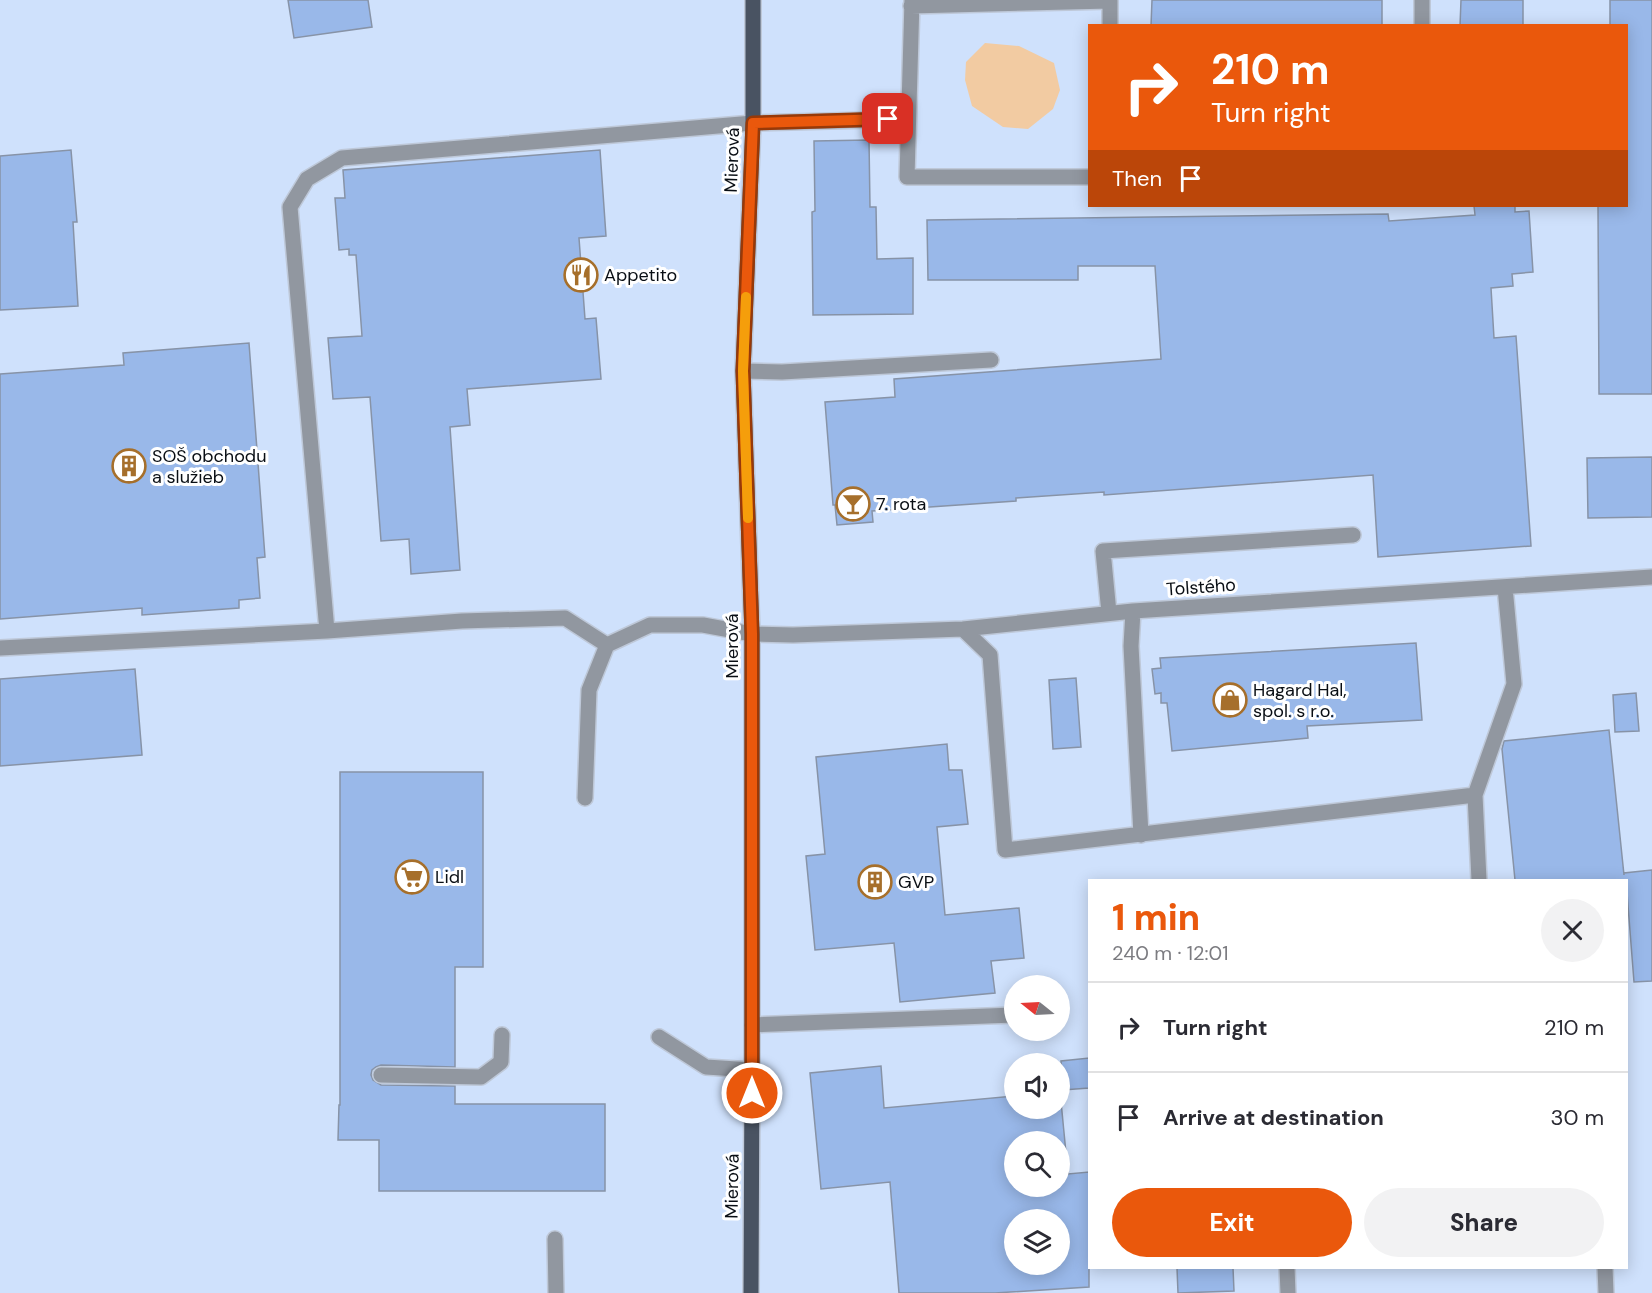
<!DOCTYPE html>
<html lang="en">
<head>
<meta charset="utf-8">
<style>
  body { margin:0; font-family:"DM Sans",sans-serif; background:#f2f2f3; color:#2b2b33; height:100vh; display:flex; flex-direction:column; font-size:22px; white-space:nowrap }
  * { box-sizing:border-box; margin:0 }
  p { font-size:20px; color:#7c7c81 }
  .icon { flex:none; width:33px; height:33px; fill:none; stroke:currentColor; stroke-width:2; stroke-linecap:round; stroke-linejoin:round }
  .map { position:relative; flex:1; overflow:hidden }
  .sheet { position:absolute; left:1088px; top:879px; width:540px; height:390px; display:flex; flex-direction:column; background:#fff; border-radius:0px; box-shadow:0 3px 15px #0003 }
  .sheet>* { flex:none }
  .hud { position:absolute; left:1088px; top:24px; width:540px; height:183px; border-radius:0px; box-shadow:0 3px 15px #0003; background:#ea580c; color:#fff; overflow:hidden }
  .needle { width:39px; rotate:288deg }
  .controls { position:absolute; left:1004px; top:975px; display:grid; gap:12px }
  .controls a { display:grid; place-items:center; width:66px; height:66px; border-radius:50%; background:#fff; box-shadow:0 3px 15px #0003; font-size:30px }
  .pin { position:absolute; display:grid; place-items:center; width:51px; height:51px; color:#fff; margin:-26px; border-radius:12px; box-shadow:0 3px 9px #0006 }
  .me { position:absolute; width:66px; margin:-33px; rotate:0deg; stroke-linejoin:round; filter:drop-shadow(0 0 4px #0008) }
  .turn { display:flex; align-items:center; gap:21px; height:126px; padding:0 24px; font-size:27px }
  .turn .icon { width:78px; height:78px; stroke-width:2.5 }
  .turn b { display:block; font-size:42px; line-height:51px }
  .then { display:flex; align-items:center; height:57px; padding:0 24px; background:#0003; gap:12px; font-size:22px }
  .round { display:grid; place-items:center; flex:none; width:63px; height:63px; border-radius:32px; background:#f2f2f3 }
  .headline { display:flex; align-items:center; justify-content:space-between; height:102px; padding:0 24px }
  h1 { font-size:36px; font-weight:800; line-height:45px; color:#ea580c }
  .primary-button { display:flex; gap:12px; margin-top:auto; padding:12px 24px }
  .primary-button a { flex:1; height:69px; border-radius:36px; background:#ea580c; color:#fff; font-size:24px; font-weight:800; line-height:69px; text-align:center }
  .primary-button a+a { background:#f2f2f3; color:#2b2b33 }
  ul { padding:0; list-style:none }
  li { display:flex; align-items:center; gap:18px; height:90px; padding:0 24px; border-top:2px solid #e1e1e2 }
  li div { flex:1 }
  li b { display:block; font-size:22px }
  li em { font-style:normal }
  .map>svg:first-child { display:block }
</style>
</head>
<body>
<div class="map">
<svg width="1652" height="1293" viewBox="0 0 1652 1293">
  <rect width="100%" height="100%" fill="#e1ecfd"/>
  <path fill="#cfe1fc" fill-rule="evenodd" d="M 0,0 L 1652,0 L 1652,1293 L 0,1293 ZM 1089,26 L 1626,26 L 1626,206 L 1089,206 ZM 1089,880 L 1626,880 L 1626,1268 L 1089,1268 ZM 1014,986 L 1059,986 L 1059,1030 L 1014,1030 ZM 1014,1064 L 1059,1064 L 1059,1108 L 1014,1108 ZM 1014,1142 L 1059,1142 L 1059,1186 L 1014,1186 ZM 1014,1220 L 1059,1220 L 1059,1264 L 1014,1264 Z"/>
  <path fill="#f2cba2" d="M 985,43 L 1019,46 L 1054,63 L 1060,90 L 1053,109 L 1028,129 L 1003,127 L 972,106 L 965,80 L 966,62 Z"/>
  <path fill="#99b8e9" stroke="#8793a7" stroke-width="1.5" fill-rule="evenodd" d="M 288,0 L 368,0 L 372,27 L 294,38 Z
    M 1152,0 L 1382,0 L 1382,26 L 1151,26 Z
    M 1461,0 L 1523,0 L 1523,26 L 1460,26 Z
    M 1610,0 L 1652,0 L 1652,394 L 1599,394 L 1598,206 L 1626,206 L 1626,26 L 1610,26 Z
    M 869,140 L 870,207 L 876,207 L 877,259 L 913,258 L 913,314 L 813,315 L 812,212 L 815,211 L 814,141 Z
    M 71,150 L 77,222 L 73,222 L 78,306 L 0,310 L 0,156 Z
    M 600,150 L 606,236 L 579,238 L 585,319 L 596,318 L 601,379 L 467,389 L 470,425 L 450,427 L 460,570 L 411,574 L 409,539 L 381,541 L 370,397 L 333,399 L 328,338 L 362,336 L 356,255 L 349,255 L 349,249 L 339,250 L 335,198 L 345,198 L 343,170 Z
    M 1474,206 L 1515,206 L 1515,212 L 1529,211 L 1533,272 L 1512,274 L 1513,286 L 1491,288 L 1494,338 L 1516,336 L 1531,546 L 1378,557 L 1373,475 L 1104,495 L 1104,492 L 1016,498 L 1016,501 L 872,511 L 873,522 L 837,525 L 835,505 L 833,505 L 825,402 L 895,397 L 894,379 L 1161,359 L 1155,266 L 1078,266 L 1078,280 L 928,280 L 927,220 L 1388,214 L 1389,221 L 1475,215 Z
    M 249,343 L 265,557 L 257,558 L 260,598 L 239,600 L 239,608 L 142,615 L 142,608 L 0,619 L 0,374 L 124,365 L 123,353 Z
    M 1652,457 L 1652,517 L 1588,518 L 1587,458 Z
    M 1416,643 L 1422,720 L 1307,726 L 1308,738 L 1172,751 L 1167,703 L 1161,703 L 1161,693 L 1155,694 L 1152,669 L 1161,668 L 1160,658 Z
    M 135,669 L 142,755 L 0,766 L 0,679 Z
    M 1076,678 L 1081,747 L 1053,749 L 1049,680 Z
    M 1636,693 L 1639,731 L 1615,732 L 1613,695 Z
    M 1609,730 L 1624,875 L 1624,873 L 1652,870 L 1652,981 L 1634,982 L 1626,880 L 1515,880 L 1502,749 L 1504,741 Z
    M 947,744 L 949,770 L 962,770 L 968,824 L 937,827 L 945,915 L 1019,908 L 1024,958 L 991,961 L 995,993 L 900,1002 L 894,943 L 815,950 L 806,856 L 825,854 L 816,757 Z
    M 340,772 L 483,772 L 483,967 L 455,967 L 455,1067 L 381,1065 L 376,1067 L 372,1070 L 371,1075 L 373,1080 L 381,1085 L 455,1086 L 455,1104 L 605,1104 L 605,1191 L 379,1191 L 379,1140 L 338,1140 L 339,1105 L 340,1105 Z
    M 1089,1058 L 1089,1088 L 1063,1090 L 1061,1061 Z
    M 881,1066 L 884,1108 L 1014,1096 L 1014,1108 L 1059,1108 L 1060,1091 L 1068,1174 L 1089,1172 L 1089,1287 L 995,1293 L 899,1293 L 890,1182 L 821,1189 L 810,1073 ZM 1014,1142 L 1059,1142 L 1059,1186 L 1014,1186 ZM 1014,1220 L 1059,1220 L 1059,1264 L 1014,1264 Z
    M 1177,1268 L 1233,1268 L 1234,1291 L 1178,1293 Z"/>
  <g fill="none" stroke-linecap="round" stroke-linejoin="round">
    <defs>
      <path id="minor" d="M 912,0 L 907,177 L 1089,177
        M 1422,0 L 1422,26
        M 911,6 L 1110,1 L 1110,26
        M 743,371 L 782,372 L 991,360
        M 1133,611 L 1131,646 L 1141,835
        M 1109,613 L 1103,551 L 1353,535
        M 963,629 L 990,655 L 1005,850 L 1475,795 L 1479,880
        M 327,631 L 290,207 L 307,179 L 342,158 L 753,123 L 908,119
        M 0,648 L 327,631 L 462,621 L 565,618 L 607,645
        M 1475,795 L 1514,684 L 1505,587
        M 585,798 L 589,690 L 607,645 L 650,625 L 703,625 L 752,634 L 793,635 L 963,629 L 1133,611 L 1652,577
        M 752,1025 L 1014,1015
        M 659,1037 L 706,1067 L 752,1070
        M 381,1075 L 481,1077 L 501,1062 L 502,1035
        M 555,1239 L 556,1293
        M 1287,1268 L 1288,1293
        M 1605,1268 L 1606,1293"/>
      <path id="major" d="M 751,1293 L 752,1070 L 752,634 L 743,371 L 753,123 L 753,0"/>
    </defs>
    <use href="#minor" stroke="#bec8d8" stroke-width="18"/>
    <use href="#major" stroke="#bec8d8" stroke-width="18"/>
    <use href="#minor" stroke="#9197a0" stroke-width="15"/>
    <use href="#major" stroke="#495362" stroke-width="15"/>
  </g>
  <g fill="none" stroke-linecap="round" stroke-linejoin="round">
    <defs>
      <path id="route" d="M 752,1093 L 752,634 L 743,371 L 753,123 L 888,119"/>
    </defs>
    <use href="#route" stroke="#983908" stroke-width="15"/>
    <use href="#route" stroke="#ea580c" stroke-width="10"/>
    <path stroke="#f59e0b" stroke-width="10" d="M 746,297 L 743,371 L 748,518"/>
  </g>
  <defs>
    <symbol id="restaurant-ring" viewBox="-11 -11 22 22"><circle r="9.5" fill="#fff" stroke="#a66f2b" stroke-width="1.5"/><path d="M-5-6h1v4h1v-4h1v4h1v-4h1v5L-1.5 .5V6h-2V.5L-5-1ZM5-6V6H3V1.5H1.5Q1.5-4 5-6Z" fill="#a66f2b"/></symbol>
    <symbol id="building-ring" viewBox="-11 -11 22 22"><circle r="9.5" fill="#fff" stroke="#a66f2b" stroke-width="1.5"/><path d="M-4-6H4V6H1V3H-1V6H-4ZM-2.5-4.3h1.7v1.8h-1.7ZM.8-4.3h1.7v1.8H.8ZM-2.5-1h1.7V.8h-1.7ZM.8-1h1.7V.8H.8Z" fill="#a66f2b"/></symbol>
    <symbol id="bar-ring" viewBox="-11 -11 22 22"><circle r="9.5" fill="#fff" stroke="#a66f2b" stroke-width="1.5"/><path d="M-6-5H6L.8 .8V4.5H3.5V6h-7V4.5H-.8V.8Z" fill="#a66f2b"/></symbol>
    <symbol id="shop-ring" viewBox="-11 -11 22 22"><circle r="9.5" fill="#fff" stroke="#a66f2b" stroke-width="1.5"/><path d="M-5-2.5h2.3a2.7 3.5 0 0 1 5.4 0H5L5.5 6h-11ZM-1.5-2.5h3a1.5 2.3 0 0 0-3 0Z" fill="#a66f2b"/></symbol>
    <symbol id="supermarket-ring" viewBox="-11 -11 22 22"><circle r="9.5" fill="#fff" stroke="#a66f2b" stroke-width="1.5"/><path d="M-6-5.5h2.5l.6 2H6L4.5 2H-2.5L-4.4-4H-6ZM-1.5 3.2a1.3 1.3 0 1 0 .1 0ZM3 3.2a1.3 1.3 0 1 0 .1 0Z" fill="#a66f2b"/></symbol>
  </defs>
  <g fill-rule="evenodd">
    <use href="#restaurant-ring" x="562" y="256" width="38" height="38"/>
    <use href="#building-ring" x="110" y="447" width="38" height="38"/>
    <use href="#bar-ring" x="834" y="485" width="38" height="38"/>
    <use href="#shop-ring" x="1211" y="681" width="38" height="38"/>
    <use href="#supermarket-ring" x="393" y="858" width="38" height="38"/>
    <use href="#building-ring" x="856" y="863" width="38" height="38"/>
  </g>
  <g text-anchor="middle" stroke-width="6" stroke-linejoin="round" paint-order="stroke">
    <g font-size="18" fill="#090e14" stroke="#fff">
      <text transform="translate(732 160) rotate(-88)" y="6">Mierová</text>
      <text transform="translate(1201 587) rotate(-4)" y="6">Tolstého</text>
      <text transform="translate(732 646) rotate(-90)" y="6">Mierová</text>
      <text transform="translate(732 1186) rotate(-89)" y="6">Mierová</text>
    </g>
    <g font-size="18" fill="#090e14" stroke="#fff" text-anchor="start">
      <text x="604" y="281">Appetito</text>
      <text x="152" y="462">SOŠ obchodu<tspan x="152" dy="21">a služieb</tspan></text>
      <text x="876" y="510">7. rota</text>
      <text x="1253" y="696">Hagard Hal,<tspan x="1253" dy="21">spol. s r.o.</tspan></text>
      <text x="435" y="883">Lidl</text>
      <text x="898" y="888">GVP</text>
    </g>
  </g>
</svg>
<div class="controls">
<a><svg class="needle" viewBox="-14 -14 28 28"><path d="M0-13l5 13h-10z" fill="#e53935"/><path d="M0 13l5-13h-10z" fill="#7c7c81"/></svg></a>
<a><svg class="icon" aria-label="sound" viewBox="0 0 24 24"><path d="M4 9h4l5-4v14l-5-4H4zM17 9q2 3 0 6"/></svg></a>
<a><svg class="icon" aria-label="search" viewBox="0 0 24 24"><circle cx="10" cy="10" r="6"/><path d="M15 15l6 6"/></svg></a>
<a><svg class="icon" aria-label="layers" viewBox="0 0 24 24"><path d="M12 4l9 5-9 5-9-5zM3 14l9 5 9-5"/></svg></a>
</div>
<div class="pin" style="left:888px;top:119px;background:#d93025"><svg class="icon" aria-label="arrive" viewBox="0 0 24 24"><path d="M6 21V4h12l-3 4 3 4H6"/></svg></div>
<svg class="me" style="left:752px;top:1093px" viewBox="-20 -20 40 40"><circle r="17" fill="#ea580c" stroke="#fff" stroke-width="3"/><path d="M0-11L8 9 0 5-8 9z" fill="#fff"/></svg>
<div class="hud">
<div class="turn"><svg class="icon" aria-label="right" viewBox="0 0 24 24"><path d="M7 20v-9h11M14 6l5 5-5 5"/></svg><div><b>210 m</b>Turn right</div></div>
<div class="then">Then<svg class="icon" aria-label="arrive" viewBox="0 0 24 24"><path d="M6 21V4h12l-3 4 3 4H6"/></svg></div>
</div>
<section class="sheet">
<div class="headline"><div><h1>1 min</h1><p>240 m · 12:01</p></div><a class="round"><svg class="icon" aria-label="close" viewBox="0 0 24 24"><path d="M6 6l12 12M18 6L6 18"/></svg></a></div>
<ul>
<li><svg class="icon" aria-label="right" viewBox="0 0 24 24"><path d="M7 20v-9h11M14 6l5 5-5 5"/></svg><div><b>Turn right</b></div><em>210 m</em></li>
<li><svg class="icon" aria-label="arrive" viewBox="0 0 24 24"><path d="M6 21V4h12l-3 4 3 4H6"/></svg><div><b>Arrive at destination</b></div><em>30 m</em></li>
</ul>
<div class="primary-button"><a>Exit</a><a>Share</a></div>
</section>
</div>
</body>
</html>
